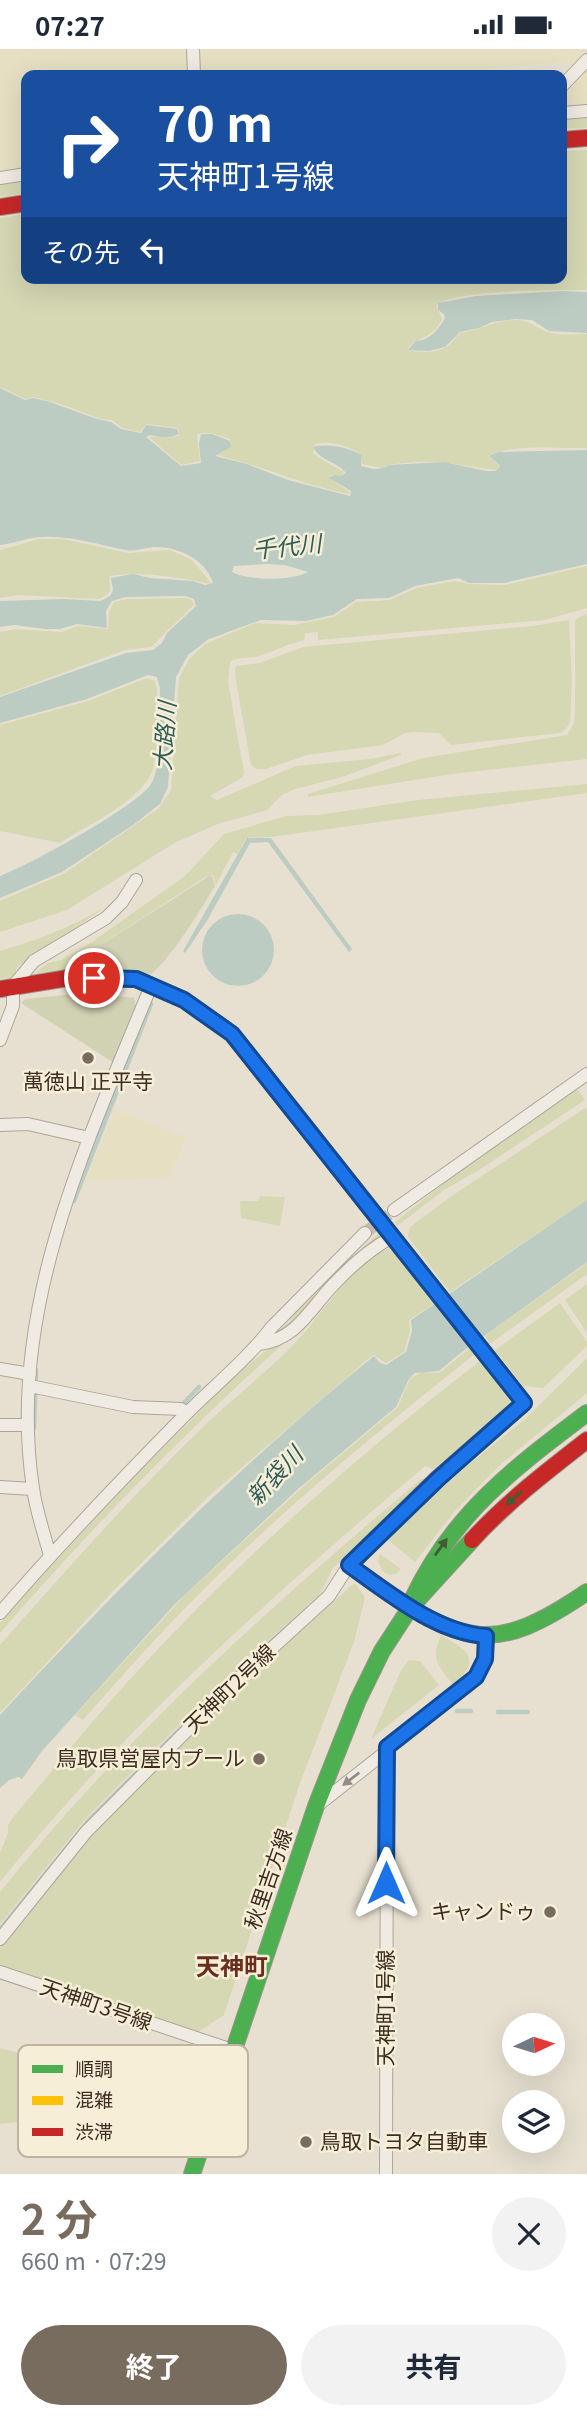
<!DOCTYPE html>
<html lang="ja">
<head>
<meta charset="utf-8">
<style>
  body { margin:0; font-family:Georgia,"Noto Sans JP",serif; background:#f2f2f3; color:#1f2937; height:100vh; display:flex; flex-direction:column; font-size:26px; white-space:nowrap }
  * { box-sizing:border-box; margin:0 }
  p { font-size:23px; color:#747a83 }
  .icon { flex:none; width:38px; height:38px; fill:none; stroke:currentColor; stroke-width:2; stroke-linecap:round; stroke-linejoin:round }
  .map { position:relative; height:2125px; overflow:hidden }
  .details { display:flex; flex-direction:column; background:#fff; flex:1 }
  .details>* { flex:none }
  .top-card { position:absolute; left:21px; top:21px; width:546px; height:214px; border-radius:14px; box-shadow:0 7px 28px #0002; background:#1a4fa0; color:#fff; overflow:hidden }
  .needle { width:46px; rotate:86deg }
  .controls { position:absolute; left:502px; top:1964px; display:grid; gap:14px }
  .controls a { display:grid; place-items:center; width:63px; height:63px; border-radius:50%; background:#fff; box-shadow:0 7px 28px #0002; font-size:35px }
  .pin { position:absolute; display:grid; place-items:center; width:60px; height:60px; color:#fff; margin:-30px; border:4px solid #fff; border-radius:50%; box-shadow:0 2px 7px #0007 }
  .me { position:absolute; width:77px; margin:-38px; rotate:0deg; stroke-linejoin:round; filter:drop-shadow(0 0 5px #0008) }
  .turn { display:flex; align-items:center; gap:24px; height:147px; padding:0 21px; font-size:32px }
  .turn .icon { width:91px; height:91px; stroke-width:2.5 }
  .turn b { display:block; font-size:49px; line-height:60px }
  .then { display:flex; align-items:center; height:66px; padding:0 21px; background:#0003; gap:14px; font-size:26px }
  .round { display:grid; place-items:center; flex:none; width:74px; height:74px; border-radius:37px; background:#f2f2f3 }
  .overview { display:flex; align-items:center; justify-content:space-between; height:119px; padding:0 21px }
  h1 { font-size:42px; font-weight:700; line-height:52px; color:#786c5e }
  .cta { display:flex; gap:14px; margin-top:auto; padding:14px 21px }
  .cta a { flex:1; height:80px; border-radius:42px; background:#786c5e; color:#fff; font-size:28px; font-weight:700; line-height:80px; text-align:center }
  .cta a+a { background:#f2f2f3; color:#1f2937 }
  .status { display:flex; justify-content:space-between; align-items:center; height:49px; padding:0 35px; background:#fff; direction:ltr }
  .status svg { height:19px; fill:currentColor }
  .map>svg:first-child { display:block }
</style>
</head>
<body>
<div class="status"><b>07:27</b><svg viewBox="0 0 49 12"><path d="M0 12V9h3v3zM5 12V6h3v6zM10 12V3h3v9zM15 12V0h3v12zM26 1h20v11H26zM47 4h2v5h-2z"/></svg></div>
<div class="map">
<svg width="587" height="2125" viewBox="0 0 587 2125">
  <rect width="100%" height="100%" fill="#e7e0d1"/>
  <path fill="#e6dfc2" d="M 0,0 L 187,0 L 188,26 L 26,26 L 26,120 L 0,124 Z
    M 198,0 L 587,0 L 587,4 L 581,7 L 576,14 L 559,13 L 439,26 L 199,26 Z
    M 587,14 L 587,60 L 573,61 L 562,52 L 562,40 Z
    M 115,1061 L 186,1088 L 170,1128 L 85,1132 Z"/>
  <path fill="#d6d7b3" d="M 587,65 L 587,79 L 562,80 L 562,66 Z
    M 587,101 L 587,241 C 556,241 458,240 436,256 L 442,270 C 436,287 418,288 407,300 C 416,305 439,304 448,297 C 452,294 456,288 460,284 C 481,281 497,270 519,271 C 532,272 536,279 548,283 C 560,287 575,285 587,285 L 587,399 C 558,400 514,394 488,407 L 499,417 L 496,421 C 462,417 441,410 405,414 C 396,415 390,414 383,419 L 362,415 L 362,406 C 349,397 331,391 315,395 L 313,404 L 319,409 L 344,423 L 341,427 L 335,426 L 329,429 L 350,443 L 349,445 C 304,436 262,417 217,406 L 231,398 L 230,390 C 218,386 209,382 197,385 L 200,412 L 181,416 L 149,388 C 160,387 168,392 179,386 L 178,379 L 146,375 L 140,383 L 122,379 L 112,371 L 101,370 L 61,355 L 33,348 L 26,350 L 0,338 L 0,169 L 26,165 L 26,229 L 562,229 L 562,102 Z
    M 26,128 L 26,144 L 0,148 L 0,131 Z
    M 39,490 L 63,490 L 128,504 L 170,501 L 192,511 L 211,534 L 210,535 C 180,528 140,522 110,527 C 107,540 117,542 99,550 L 18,546 L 0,549 L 0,501 Z
    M 587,517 L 587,559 L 545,571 L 318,591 L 318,583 L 305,584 L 304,591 C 288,595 274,602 259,607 C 249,610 239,607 230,613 L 228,633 L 244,723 L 243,728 L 210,747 L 217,751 L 296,717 L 370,710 L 401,704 L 401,706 L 342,728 L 295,740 L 282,746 L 267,761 L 218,775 L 176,793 L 67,861 L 0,883 L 0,852 L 65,824 L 159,759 L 171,741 L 179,629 L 190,609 L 205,595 L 255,574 L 294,576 L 334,568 L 356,553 L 390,551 L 416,539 L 455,532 L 469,535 L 505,536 Z
    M 186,549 L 192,551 L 194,556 L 151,598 L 125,601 L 0,647 L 0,583 L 15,580 L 62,583 L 78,577 L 108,580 L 109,563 L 114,553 L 127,550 Z
    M 587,565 L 587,710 L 452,725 L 308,748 L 308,745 L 423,709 L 567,686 L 574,674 L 575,661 L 575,573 L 577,569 Z
    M 569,571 L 572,631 L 570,673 L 566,680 L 560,684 L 451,696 L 439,684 L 413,683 L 405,684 L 383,696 L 307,706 L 266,720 L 256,720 L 251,716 L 236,632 L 235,619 L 237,617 L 260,614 L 303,598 L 533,577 Z
    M 147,629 L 155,632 L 157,641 C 156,666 159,692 154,716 C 147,750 87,776 60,794 L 0,782 L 0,676 L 88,652 Z
    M 587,735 L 587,744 L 271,788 L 246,789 L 238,805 L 233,803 L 216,836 L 213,826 L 205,828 L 81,909 L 78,916 L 82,919 L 35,924 L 48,914 L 61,911 L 92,893 L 185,827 L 224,785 L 286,767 L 318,766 L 418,751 Z
    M 103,859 L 55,894 L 17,918 L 14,928 L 0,930 L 0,902 C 40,890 67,880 103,859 Z
    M 576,1038 L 585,1051 L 479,1121 L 444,1141 L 397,1177 L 395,1173 L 462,1120 Z
    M 585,1059 L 587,1062 L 587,1151 L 450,1243 L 408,1188 L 410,1178 L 453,1146 Z
    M 260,1147 L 285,1148 L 280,1177 L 241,1169 L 240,1152 L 258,1152 Z
    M 379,1184 L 384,1190 L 297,1274 L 272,1288 L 289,1273 L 306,1249 Z
    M 389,1200 L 398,1206 L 435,1254 L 409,1271 L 410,1282 L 404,1303 L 386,1314 L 373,1306 L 210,1446 L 115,1540 L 0,1664 L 0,1596 C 67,1520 134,1444 207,1374 C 239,1344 275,1317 304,1284 C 323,1263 360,1203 389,1200 Z
    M 587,1214 L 587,1225 L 490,1295 L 485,1287 Z
    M 587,1235 L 587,1284 L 565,1251 Z
    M 560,1254 L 587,1293 L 587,1297 L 543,1339 L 523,1337 L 495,1301 Z
    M 294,1285 C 189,1379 92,1478 0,1584 L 0,1574 C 60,1507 120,1441 184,1378 C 218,1345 250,1307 294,1285 Z
    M 470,1299 L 475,1305 C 379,1381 284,1459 198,1546 C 158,1586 120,1629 83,1671 L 75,1666 L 185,1546 L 306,1435 L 398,1358 L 410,1330 L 422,1323 L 439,1324 Z
    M 587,1309 L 587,1344 L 501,1415 L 455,1462 L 415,1513 L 386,1489 L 468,1416 L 525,1370 Z
    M 480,1312 L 509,1348 L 511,1357 L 506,1363 L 433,1420 L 425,1417 C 274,1545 124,1678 0,1833 L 0,1804 L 8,1784 L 8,1776 C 18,1761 30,1748 42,1734 C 63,1708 84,1682 106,1657 C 219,1529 345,1416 480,1312 Z
    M 426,1429 L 426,1433 L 333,1519 L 315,1555 L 312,1552 L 219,1636 L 87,1768 L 0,1875 L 0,1843 C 123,1689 271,1557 421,1430 Z
    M 380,1505 L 401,1520 L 396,1525 L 390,1526 L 383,1523 L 378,1512 Z
    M 356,1535 L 365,1549 L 354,1593 L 299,1737 L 224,1966 L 198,1983 L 0,1917 L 0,1898 L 92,1784 L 233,1642 L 352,1536 Z
    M 441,1586 C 468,1602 483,1610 453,1636 C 438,1616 430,1611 441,1586 Z
    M 409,1611 L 420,1612 L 439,1636 L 371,1690 L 401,1621 Z
    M 0,1999 L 40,2010 L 43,2070 L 0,2075 Z"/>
  <path fill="#d1d1b3" d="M 209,827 L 212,827 L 215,837 C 202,858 169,913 150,926 L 114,919 L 78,916 L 81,909 Z
    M 85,944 L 134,949 L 136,957 L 114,1014 L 21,954 L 25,950 Z"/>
  <path fill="#bcccc2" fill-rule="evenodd" d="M 562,242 L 587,243 L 587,284 L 549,282 L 532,271 L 515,270 L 492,273 L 479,279 L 460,283 L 445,298 L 429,302 L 408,301 L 416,292 C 430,291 438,281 445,269 L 444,265 L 438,261 L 438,254 L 476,247 Z
    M 0,339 L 25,351 L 33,349 L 47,352 L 97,370 L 111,373 L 121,380 L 141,384 L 146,376 L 177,380 L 179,385 C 169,390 161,389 151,386 L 146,388 L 181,417 L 201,414 L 199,395 L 201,385 L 212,385 L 230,392 L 231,398 L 215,407 L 247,415 L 288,431 L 350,447 L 351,442 L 329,429 L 335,426 L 341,427 L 346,424 C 337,412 321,413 313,398 C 329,394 347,398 362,406 L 361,417 C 371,420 380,422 389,416 L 444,413 L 486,422 L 496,422 L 500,417 L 489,407 L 498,403 L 587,401 L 587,515 L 504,534 L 469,534 L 458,529 L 415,537 L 389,549 L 357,550 L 333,566 L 306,572 L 261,571 L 209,590 L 188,606 L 176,628 L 168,738 L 160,755 L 133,776 L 62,823 L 0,849 L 0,827 C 27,817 138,757 151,735 C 164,713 159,666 160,639 L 157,628 L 148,626 L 87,650 L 0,674 L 0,648 L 126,604 L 153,601 L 162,594 L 167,584 L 196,557 L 194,550 L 185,547 L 126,548 L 112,552 L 106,562 L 107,579 L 77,575 L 60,580 L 45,580 L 14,576 L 0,578 L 0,552 L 64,550 L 101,552 L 110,547 L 113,541 L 111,529 L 133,525 L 150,529 L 193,532 L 205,536 L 213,534 C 206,510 177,497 153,498 C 144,499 135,503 126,501 C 98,496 71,486 42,488 C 28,488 14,495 0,496 ZM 266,515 L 285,516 L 308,523 C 292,532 249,532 232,523 L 234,517 Z
    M 247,789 L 271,789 L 352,900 L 349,903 L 268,793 L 250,794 L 208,870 L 185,904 L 183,902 Z
    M202 901a36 36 0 1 1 72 0a36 36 0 1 1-72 0Z
    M 587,1151 L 587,1213 L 458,1306 L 439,1322 L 415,1324 L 409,1330 L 396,1358 L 297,1441 L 174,1556 L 42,1702 L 22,1730 L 19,1728 L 9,1731 L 0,1739 L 0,1666 C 118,1539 239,1416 374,1307 L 380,1314 L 386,1316 L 406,1303 L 412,1282 L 411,1271 Z
    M 312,1553 L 314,1556 L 227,1634 L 0,1883 L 0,1877 L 87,1770 L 226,1631 Z"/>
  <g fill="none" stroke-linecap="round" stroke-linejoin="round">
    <path stroke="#bcccc2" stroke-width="4.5" d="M 74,1152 L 151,955
      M 181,1357 L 199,1338
      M 34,1379 L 36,1321
      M 457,1662 L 471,1662
      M 498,1663 L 528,1663"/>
    <path stroke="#c5bcae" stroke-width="12" stroke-dasharray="12 6" stroke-linecap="butt" d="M 365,1184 L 394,1161"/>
    <defs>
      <path id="street" d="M 193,0 L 194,26
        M 562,37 L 587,11
        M 562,64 L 587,62
        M 0,129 L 26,125
        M 0,991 L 13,957 L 13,937 L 34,912 L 106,869 L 122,853 L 136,831
        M 0,1076 L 28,1075 L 89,1089
        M 394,1161 L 587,1025
        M 259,1295 C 296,1291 310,1260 333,1236 C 350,1218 370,1200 392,1188
        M 0,1320 L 30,1325
        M 30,1337 L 133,1358 L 181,1360 L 187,1364
        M 0,1376 L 28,1376
        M 0,1438 L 33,1440
        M 50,1507 C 44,1484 36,1462 33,1439 C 6,1263 86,1096 151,937
        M 0,1564 C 58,1497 118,1434 180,1371 C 210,1340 245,1313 271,1279 L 365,1184
        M 318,1756 L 387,1702
        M 0,1890 L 86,1783 L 236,1632 L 329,1547 L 349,1516
        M 0,1923 L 232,2001
        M 386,2125 L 387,1698 L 476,1628 L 485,1610 L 486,1587"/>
      <path id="fast" d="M 374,1534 C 462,1597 495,1606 587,1543
        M 413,1549 C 453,1465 514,1419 587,1364
        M 192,2125 L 316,1757 L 358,1651 L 382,1602 L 410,1559 L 472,1491"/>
      <path id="slow" d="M 313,1087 L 524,1354 L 493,1381"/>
      <path id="jam" d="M 562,91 L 587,89
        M 0,158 L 26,154
        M 0,940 L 74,928 L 136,930 L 184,951 L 232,985 L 313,1087
        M 472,1491 C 507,1453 547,1422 587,1391
        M 374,1534 L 349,1516 L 438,1429 L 493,1381"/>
    </defs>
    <use href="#street" stroke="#ada599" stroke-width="14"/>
    <use href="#fast" stroke="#9c958a" stroke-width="18"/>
    <use href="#slow" stroke="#9c958a" stroke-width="18"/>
    <use href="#jam" stroke="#9c958a" stroke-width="18"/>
    <use href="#street" stroke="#efebe3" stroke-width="12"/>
    <use href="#fast" stroke="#4caf50" stroke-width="16"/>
    <use href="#slow" stroke="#ffc107" stroke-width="16"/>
    <use href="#jam" stroke="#c62828" stroke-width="16"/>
  </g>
  <defs><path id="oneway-solid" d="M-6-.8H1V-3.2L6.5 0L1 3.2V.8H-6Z" transform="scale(1.75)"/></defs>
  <g fill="#425b31">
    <use href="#oneway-solid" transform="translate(514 1449) rotate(139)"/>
    <use href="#oneway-solid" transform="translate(441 1498) rotate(-54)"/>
  </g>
  <use fill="#968c82" href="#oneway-solid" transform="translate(351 1730) rotate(142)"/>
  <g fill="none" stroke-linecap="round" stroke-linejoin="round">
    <defs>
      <path id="route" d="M 94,929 L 136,930 L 184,951 L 232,985 L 524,1354 L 439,1429 L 349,1516 C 387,1543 437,1584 486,1587 L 485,1610 L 476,1628 L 387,1698 L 386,1834"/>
    </defs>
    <use href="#route" stroke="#114b97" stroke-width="18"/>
    <use href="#route" stroke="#1a73e8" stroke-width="12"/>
  </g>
  <g fill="#786c5e" stroke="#f7eed8" stroke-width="2.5">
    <circle cx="88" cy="1009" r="7"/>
    <circle cx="259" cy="1710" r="7"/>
    <circle cx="550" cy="1863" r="7"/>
    <circle cx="306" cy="2093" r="7"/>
  </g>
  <g text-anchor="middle" stroke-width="5" stroke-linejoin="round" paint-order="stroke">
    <g font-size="21" fill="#3d2e20" stroke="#f7eed8" text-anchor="end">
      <text x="88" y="1040" text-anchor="middle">萬徳山 正平寺</text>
      <text x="245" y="1717">鳥取県営屋内プール</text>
      <text x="536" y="1870">キャンドゥ</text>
      <text x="320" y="2100" text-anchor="start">鳥取トヨタ自動車</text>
    </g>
    <g font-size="21" fill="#3d2e20" stroke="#f7eed8">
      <text transform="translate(230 1640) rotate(-44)" y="7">天神町2号線</text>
      <text transform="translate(269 1830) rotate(-71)" y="7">秋里吉方線</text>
      <text transform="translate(96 1956) rotate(19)" y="7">天神町3号線</text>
      <text transform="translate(386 1959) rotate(-90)" y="7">天神町1号線</text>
    </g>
    <g font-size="23" font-style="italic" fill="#2f5d5a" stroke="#f7eed8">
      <text transform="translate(287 498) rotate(-6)" y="8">千代川</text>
      <text transform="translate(165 687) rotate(-86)" y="8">大路川</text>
      <text transform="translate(275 1427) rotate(-47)" y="8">新袋川</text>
    </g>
    <g font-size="24" font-weight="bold" fill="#6b2e1e" stroke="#f7eed8">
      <text x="232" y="1926">天神町</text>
    </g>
  </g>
  <rect x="18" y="1996" width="230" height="112" rx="10" fill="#f7eed8" stroke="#bfb4a1" stroke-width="2"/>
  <rect x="32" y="2016" width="31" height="8" fill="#4caf50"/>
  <rect x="32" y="2047" width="31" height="9" fill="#ffc107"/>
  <rect x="32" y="2079" width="31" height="8" fill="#c62828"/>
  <g font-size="19" fill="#3d2e20">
    <text x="75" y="2027">順調</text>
    <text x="75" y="2058">混雑</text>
    <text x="75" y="2090">渋滞</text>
  </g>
</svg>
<div class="controls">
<a><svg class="needle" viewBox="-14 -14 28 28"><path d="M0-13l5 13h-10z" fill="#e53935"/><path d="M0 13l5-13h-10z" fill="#747a83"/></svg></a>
<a><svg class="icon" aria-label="layers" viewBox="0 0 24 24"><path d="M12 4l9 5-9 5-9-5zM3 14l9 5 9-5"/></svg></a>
</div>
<div class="pin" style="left:94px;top:929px;background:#d93025"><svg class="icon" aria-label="arrive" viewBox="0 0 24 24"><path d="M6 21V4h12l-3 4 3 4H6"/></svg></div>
<svg class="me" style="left:386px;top:1834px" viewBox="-20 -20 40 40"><path d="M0-17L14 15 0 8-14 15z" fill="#1a73e8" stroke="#fff" stroke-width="4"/></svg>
<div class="top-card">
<div class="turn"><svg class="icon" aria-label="right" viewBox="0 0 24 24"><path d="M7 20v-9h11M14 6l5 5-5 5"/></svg><div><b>70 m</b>天神町1号線</div></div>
<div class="then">その先<svg class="icon" aria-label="left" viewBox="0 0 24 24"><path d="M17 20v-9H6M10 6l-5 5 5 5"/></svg></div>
</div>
</div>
<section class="details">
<div class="overview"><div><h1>2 分</h1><p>660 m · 07:29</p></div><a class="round"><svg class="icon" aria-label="close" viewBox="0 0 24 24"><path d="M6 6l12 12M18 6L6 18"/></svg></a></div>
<div class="cta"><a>終了</a><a>共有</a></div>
</section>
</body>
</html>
